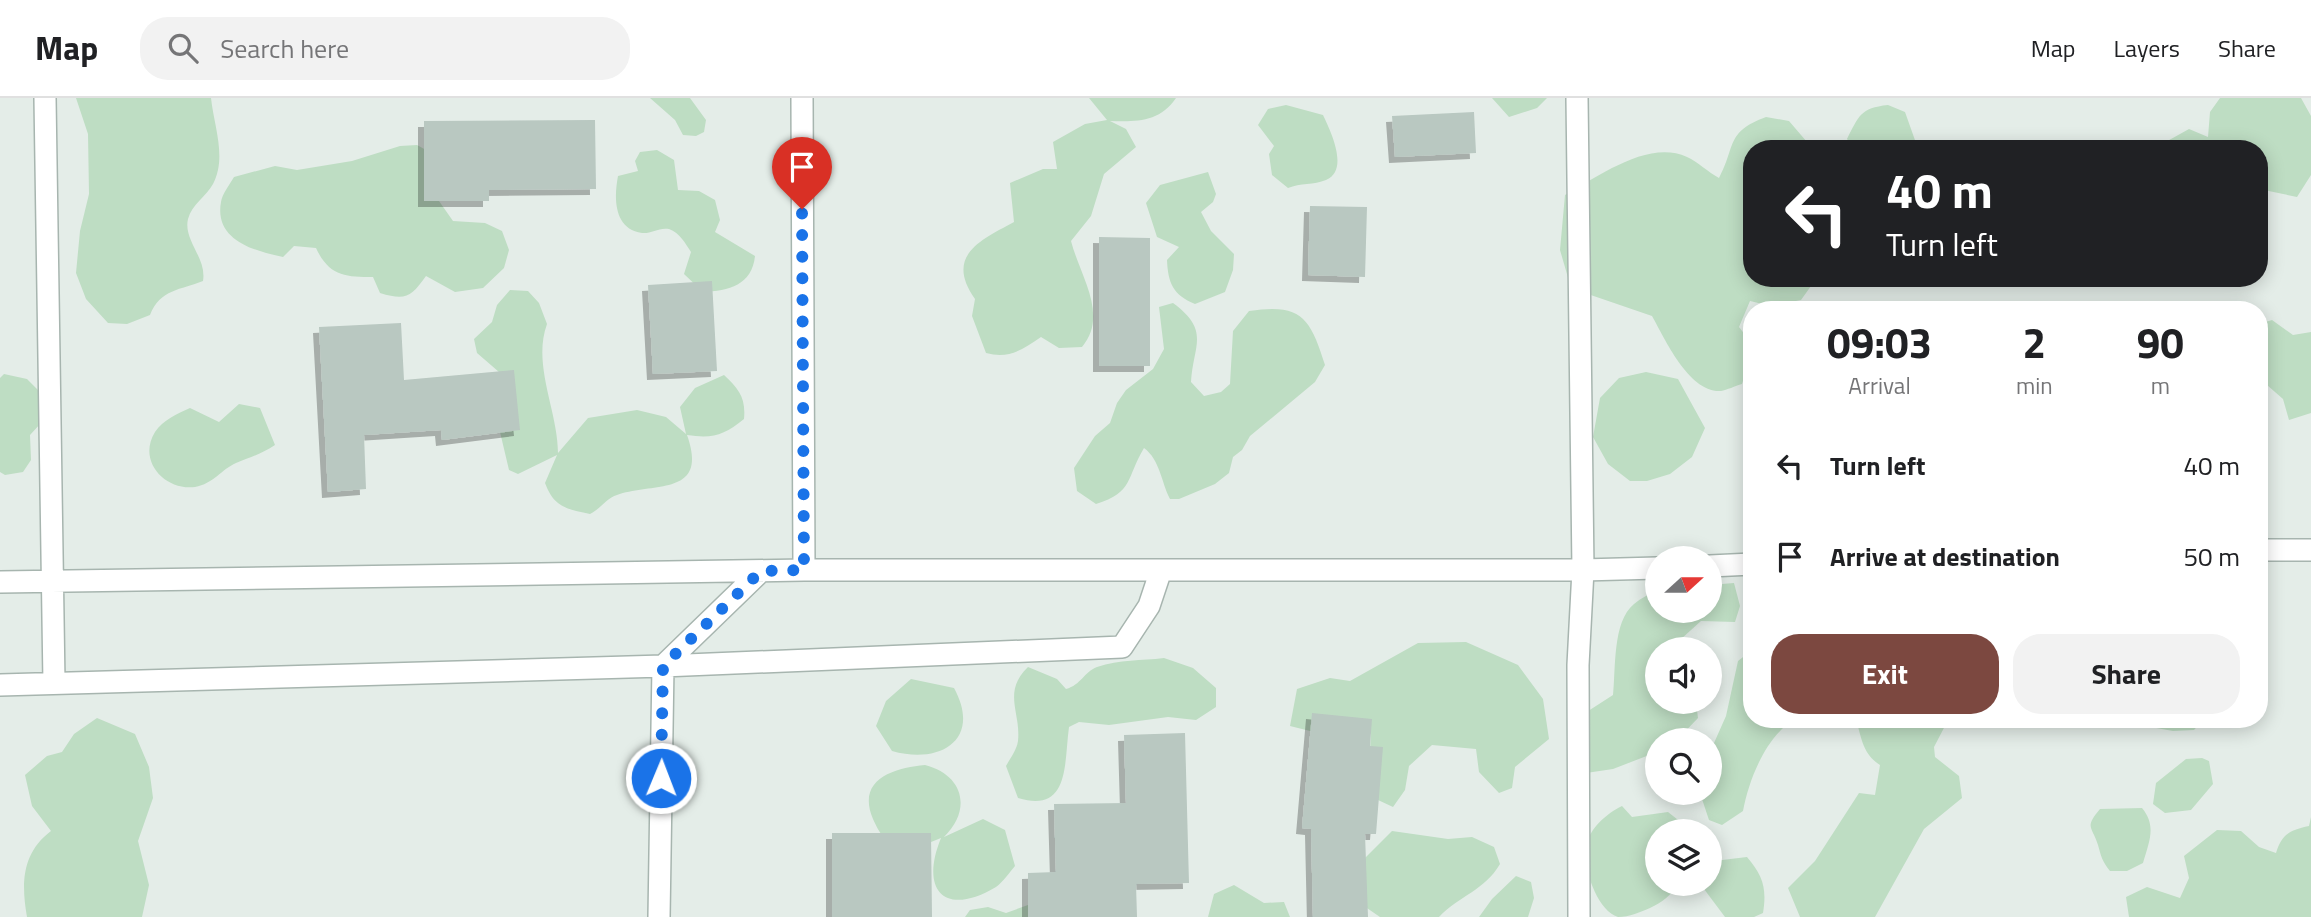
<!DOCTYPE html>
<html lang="en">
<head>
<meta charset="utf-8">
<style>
  body { margin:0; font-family:"Titillium Web",sans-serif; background:#f2f2f2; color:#202124; height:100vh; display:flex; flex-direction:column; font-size:26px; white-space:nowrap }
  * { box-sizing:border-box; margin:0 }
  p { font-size:23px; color:#757577 }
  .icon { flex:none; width:38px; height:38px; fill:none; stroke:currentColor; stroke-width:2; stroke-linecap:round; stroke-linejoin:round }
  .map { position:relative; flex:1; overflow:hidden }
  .panel { position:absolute; left:1743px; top:203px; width:525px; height:427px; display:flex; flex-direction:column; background:#fff; border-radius:28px; box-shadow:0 4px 18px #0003 }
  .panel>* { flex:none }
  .banner { position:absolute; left:1743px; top:42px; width:525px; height:147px; border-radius:28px; box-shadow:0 4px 18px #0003; background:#202124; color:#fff; overflow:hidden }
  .needle { width:46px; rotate:69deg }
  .tools { position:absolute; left:1645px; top:448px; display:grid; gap:14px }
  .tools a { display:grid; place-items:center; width:77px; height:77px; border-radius:50%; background:#fff; box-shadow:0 4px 18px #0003; font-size:35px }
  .pin { position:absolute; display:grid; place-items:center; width:60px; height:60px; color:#fff; margin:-72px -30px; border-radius:50% 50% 50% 0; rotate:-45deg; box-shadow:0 0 7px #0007 }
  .pin .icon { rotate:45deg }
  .me { position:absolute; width:77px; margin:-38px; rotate:1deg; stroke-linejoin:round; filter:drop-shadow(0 0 5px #0008) }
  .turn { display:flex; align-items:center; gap:24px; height:147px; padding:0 28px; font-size:32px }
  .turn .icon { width:91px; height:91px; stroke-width:2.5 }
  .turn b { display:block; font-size:49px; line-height:60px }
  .eta { display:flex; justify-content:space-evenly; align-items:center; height:119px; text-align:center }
  .eta b { font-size:42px; font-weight:700; line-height:49px }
  .button { display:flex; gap:14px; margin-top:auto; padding:14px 28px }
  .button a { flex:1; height:80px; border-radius:28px; background:#7c4840; color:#fff; font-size:28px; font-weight:700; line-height:80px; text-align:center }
  .button a+a { background:#f2f2f2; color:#202124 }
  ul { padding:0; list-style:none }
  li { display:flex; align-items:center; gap:21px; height:91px; padding:0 28px }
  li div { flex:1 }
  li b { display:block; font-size:26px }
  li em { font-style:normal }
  header { display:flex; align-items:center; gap:42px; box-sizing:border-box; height:98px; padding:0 35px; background:#fff; border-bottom:2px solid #e0e0e0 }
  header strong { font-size:33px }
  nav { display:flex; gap:38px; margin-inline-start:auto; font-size:24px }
  .search { width:490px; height:63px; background:#f2f2f2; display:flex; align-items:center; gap:18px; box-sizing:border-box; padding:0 24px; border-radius:28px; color:#757577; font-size:26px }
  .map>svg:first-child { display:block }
</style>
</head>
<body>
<header>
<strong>Map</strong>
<div class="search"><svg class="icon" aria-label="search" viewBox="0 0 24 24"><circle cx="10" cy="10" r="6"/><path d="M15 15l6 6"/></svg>Search here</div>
<nav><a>Map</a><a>Layers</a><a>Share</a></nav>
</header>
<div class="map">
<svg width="2311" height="819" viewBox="0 0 2311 819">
  <defs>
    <filter id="shadow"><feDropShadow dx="-6" dy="6" stdDeviation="0" flood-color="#0004"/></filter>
  </defs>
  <rect width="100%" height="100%" fill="#e4ede8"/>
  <path fill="#beddc3" d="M 76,0 L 211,0 C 214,28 227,60 213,86 C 206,99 192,106 188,121 C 183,142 207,160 203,183 C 181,192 160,191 150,217 L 127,226 L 108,225 L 86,201 L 76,175 L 80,133 L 89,96 L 88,36 Z
    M 650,0 L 690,0 L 706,22 L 704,34 L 696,38 L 683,37 L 675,22 Z
    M 1089,0 L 1176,0 C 1160,24 1136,24 1110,23 L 1126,31 L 1136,49 L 1104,76 L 1091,118 L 1071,143 C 1080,178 1109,217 1082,249 L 1059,250 L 1041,239 C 1022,252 1009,261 986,255 L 972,218 L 975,201 C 945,158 979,143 1014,124 L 1010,85 L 1043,71 L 1057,71 L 1053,44 L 1085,26 L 1107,22 Z
    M 1492,0 L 1547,0 L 1537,10 L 1509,19 Z
    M 2220,0 L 2301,0 L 2311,18 L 2311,77 L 2297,99 L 2259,91 L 2259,51 L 2159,51 L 2162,46 L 2189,31 L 2208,39 L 2210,14 Z
    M 1286,7 L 1323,17 C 1330,32 1350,72 1326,82 C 1314,87 1300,85 1288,90 L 1272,77 L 1269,56 L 1274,48 L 1258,27 L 1268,11 Z
    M 1888,7 L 1905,14 L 1916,45 L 1913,51 L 1854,51 L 1847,41 C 1859,18 1860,10 1888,7 Z
    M 1766,19 L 1789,23 L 1813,51 L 1752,51 L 1752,116 L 1746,120 L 1746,134 L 1752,137 L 1752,180 L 1816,181 L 1801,202 L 1771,208 L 1750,203 L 1739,229 C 1755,247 1749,265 1742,286 C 1735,288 1727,292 1721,293 C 1689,295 1665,241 1652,218 L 1582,194 L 1569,183 L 1560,152 L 1565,97 C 1598,79 1648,41 1687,59 C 1698,64 1708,74 1719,80 C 1736,49 1725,34 1766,19 Z
    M 417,47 L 435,57 L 439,103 L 453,123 L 485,125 L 502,133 L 509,152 L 504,170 L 483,190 L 455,194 L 426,178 C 411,199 406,203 380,195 L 373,179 C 345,179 329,178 316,150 L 294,148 L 283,159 C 254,153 214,142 221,104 C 222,96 230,86 234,79 L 275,68 L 297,72 L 352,63 L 400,48 Z
    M 657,52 L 674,62 L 678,92 L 699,93 L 715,102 L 720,122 L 715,134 L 755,158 C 752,187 729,193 703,194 L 684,176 L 691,154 C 685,145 680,135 669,131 C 659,129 651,136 642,135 C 613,131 614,99 618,78 L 638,73 L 635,63 L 640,54 Z
    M 1208,74 L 1216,96 L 1213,104 L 1201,114 L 1211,133 L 1234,156 L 1233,172 L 1225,194 L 1195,206 C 1173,197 1168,185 1167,162 L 1179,149 L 1157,139 L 1146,105 L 1160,87 Z
    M 510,192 L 528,193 L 539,205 L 547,226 C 532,267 558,313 558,355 L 588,320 L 637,312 L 666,319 L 686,336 L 680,309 L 695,290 L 724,277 C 739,291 746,300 744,321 C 724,337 713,341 687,337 C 709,399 654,384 617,397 C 607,400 600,411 590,416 C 566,411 554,409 545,385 L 557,357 L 518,376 L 509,372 L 500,334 L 499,274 L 477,255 L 474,241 L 492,224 L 497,207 Z
    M 1912,203 L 1926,212 L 1785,212 L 1813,207 Z
    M 1173,205 C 1211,233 1193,247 1191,284 L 1204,298 L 1221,294 L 1230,286 L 1233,233 L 1249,213 C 1301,205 1310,219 1325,267 L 1315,284 L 1250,338 L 1242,352 L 1233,359 L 1229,375 L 1215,386 L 1179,401 L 1170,401 C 1161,383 1160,362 1144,350 C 1126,380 1134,394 1096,406 L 1077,393 L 1074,370 L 1095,338 L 1110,325 L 1117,305 L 1126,292 L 1153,271 L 1164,251 L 1159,209 Z
    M 2272,222 L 2293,237 L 2311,234 L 2311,315 L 2289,322 L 2283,301 L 2259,280 L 2259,226 Z
    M 1646,274 L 1678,281 L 1705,330 L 1692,359 L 1670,376 L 1647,383 L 1630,383 L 1608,366 L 1593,339 L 1600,300 L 1619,280 Z
    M 4,276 L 27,281 L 42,296 L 41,325 L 30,337 L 31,362 L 23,374 L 5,377 L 0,374 L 0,280 Z
    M 239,306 L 260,310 L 275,347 C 261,356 251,359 236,365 C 222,371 213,386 195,389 C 165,393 137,363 155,334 C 163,322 177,316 190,310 L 219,324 Z
    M 1734,485 L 1740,508 L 1735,524 L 1701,523 L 1670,551 L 1657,551 L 1657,604 L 1696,604 L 1698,620 L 1677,642 L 1657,642 L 1657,654 L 1613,671 L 1586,675 L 1582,617 L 1613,597 C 1616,572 1612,524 1634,506 C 1641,500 1650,496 1657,491 L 1657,513 L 1710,513 L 1710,487 Z
    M 1466,544 L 1518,567 L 1543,601 L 1549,641 L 1515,669 L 1512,690 L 1499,695 L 1479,674 L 1476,651 L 1432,647 L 1409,668 L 1405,692 L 1393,709 L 1378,702 L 1369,671 L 1371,635 L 1310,633 L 1290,628 L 1297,591 L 1330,580 L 1350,583 L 1418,545 Z
    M 1752,552 L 1752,621 L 1795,621 C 1766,638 1749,681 1743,713 L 1722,727 L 1709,722 L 1700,695 L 1710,695 L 1710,654 L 1726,618 L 1738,563 Z
    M 1164,560 L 1193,570 L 1216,590 L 1216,609 L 1196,622 L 1168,619 L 1109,627 L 1079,624 L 1069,629 C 1064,665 1070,716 1018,700 L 1006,668 C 1010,661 1017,651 1018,643 C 1021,614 1002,594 1028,569 L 1057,581 L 1066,591 C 1081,587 1084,574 1097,569 C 1120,561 1141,563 1164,560 Z
    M 911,581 L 954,590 C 982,641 941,667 892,653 L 876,628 L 886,603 Z
    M 97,620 L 135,636 L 149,669 L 153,700 L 138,743 L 149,787 L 142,819 L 27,819 C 21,785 22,755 51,733 L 32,708 L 25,677 L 47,658 L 62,654 L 74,636 Z
    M 1860,621 L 1943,621 L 1946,626 L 1934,649 L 1935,659 L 1959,678 L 1962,700 L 1924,731 L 1875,819 L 1800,819 L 1788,790 L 1815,763 L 1859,695 L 1875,697 L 1880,667 C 1864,657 1862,643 1857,625 Z
    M 2106,621 L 2204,621 L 2194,632 L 2173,633 Z
    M 2202,660 L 2209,663 L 2213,686 L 2191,712 L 2165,715 L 2153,706 L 2156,685 L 2186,661 Z
    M 925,667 C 964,677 972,712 944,739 L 983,721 L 1005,732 L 1015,768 C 1009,775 1003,784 996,789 C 946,819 919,794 941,740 L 906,754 C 888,747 881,739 873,721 C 856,681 894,670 925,667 Z
    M 1622,708 L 1632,719 L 1668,714 L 1692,733 L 1657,733 L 1657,786 L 1678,786 C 1671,798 1662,804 1650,810 C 1641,814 1629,819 1618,819 C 1597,813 1582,768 1586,748 C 1590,730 1606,716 1622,708 Z
    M 2142,710 C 2157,728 2149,744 2143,765 L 2127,773 L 2110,773 C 2102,763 2101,758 2098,747 C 2092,728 2084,730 2100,711 Z
    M 2311,719 L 2311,819 L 2129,819 L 2126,799 L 2147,789 L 2180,800 L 2189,780 L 2184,758 L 2217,732 L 2241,733 L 2259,749 L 2276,755 C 2282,736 2290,732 2309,728 Z
    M 1392,733 L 1448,741 L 1472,739 L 1494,749 L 1500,766 C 1484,793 1460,797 1439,819 L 1380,819 L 1361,806 L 1352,773 Z
    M 1747,759 C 1763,778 1767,790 1763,815 L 1754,819 L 1725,819 L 1701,787 L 1710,786 L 1710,771 L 1714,763 Z
    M 1516,778 L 1531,784 L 1534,800 L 1528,819 L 1479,819 L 1492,801 Z
    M 1234,787 L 1264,805 L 1284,804 L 1290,819 L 1208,819 L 1214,796 Z
    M 1028,807 L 1034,819 L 965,819 L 970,812 L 988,809 L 1006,815 Z"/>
  <path fill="#b9c8c1" filter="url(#shadow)" d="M 1474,14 L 1476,55 L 1395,59 L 1392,18 Z
    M 595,22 L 596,91 L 489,92 L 489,103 L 424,103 L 424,23 Z
    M 1310,108 L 1367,109 L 1365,179 L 1308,177 Z
    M 1099,139 L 1150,140 L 1150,268 L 1099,268 Z
    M 712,183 L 717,273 L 653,276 L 648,187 Z
    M 401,225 L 404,282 L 514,272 L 520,332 L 442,342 L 441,332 L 364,337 L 366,391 L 328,394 L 319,229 Z
    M 1312,615 L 1372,621 L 1370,648 L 1383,649 L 1376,736 L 1365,736 L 1368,819 L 1313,819 L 1311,731 L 1302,730 Z
    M 1185,635 L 1189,785 L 1136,786 L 1137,819 L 1028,819 L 1028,775 L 1056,774 L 1054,706 L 1126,705 L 1124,637 Z
    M 832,735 L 931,735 L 932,819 L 832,819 Z"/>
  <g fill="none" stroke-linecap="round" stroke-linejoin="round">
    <defs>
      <path id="street" d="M 45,0 L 54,585
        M 802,0 L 804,472
        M 1577,0 L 1583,472 L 1578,567 L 1579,819
        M 2259,452 L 2311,452
        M 1710,468 L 1752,466
        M 0,484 L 804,472 L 1583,472 L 1657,470
        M 0,587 L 663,568 L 1122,549 L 1149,508 L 1161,472
        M 659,819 L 663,568 L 761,473"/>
    </defs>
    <use href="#street" stroke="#a7b5af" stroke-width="24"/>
    <use href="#street" stroke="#fff" stroke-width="21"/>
  </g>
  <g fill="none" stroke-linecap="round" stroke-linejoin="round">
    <path stroke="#1a73e8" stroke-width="12" stroke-dasharray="0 21.6" d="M 661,680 L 663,568 L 761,473 L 804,472 L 802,111"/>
  </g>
</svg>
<div class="tools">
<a><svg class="needle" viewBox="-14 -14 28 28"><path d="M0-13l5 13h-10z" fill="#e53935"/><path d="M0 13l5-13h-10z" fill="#757577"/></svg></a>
<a><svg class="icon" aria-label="sound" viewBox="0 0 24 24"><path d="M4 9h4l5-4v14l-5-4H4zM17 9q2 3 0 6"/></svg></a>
<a><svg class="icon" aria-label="search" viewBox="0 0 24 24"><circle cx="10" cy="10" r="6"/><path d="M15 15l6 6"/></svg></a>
<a><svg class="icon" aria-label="layers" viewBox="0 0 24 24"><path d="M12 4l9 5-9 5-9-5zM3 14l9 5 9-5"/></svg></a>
</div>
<div class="pin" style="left:802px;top:111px;background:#d93025"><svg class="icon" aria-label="arrive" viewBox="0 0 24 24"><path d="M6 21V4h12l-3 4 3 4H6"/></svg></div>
<svg class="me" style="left:661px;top:680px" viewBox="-20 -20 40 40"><circle r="17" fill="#1a73e8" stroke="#fff" stroke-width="3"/><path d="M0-11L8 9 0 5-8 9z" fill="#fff"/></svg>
<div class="banner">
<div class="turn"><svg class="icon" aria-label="left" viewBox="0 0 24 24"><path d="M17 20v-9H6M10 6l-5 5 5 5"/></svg><div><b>40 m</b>Turn left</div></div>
</div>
<section class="panel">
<div class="eta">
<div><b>09:03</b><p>Arrival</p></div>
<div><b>2</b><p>min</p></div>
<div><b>90</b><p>m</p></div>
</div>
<ul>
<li><svg class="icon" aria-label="left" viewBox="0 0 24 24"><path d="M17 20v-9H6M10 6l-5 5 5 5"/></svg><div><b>Turn left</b></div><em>40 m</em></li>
<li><svg class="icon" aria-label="arrive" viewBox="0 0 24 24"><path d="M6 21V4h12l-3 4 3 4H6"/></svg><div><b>Arrive at destination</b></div><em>50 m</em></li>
</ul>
<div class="button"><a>Exit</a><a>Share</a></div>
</section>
</div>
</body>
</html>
